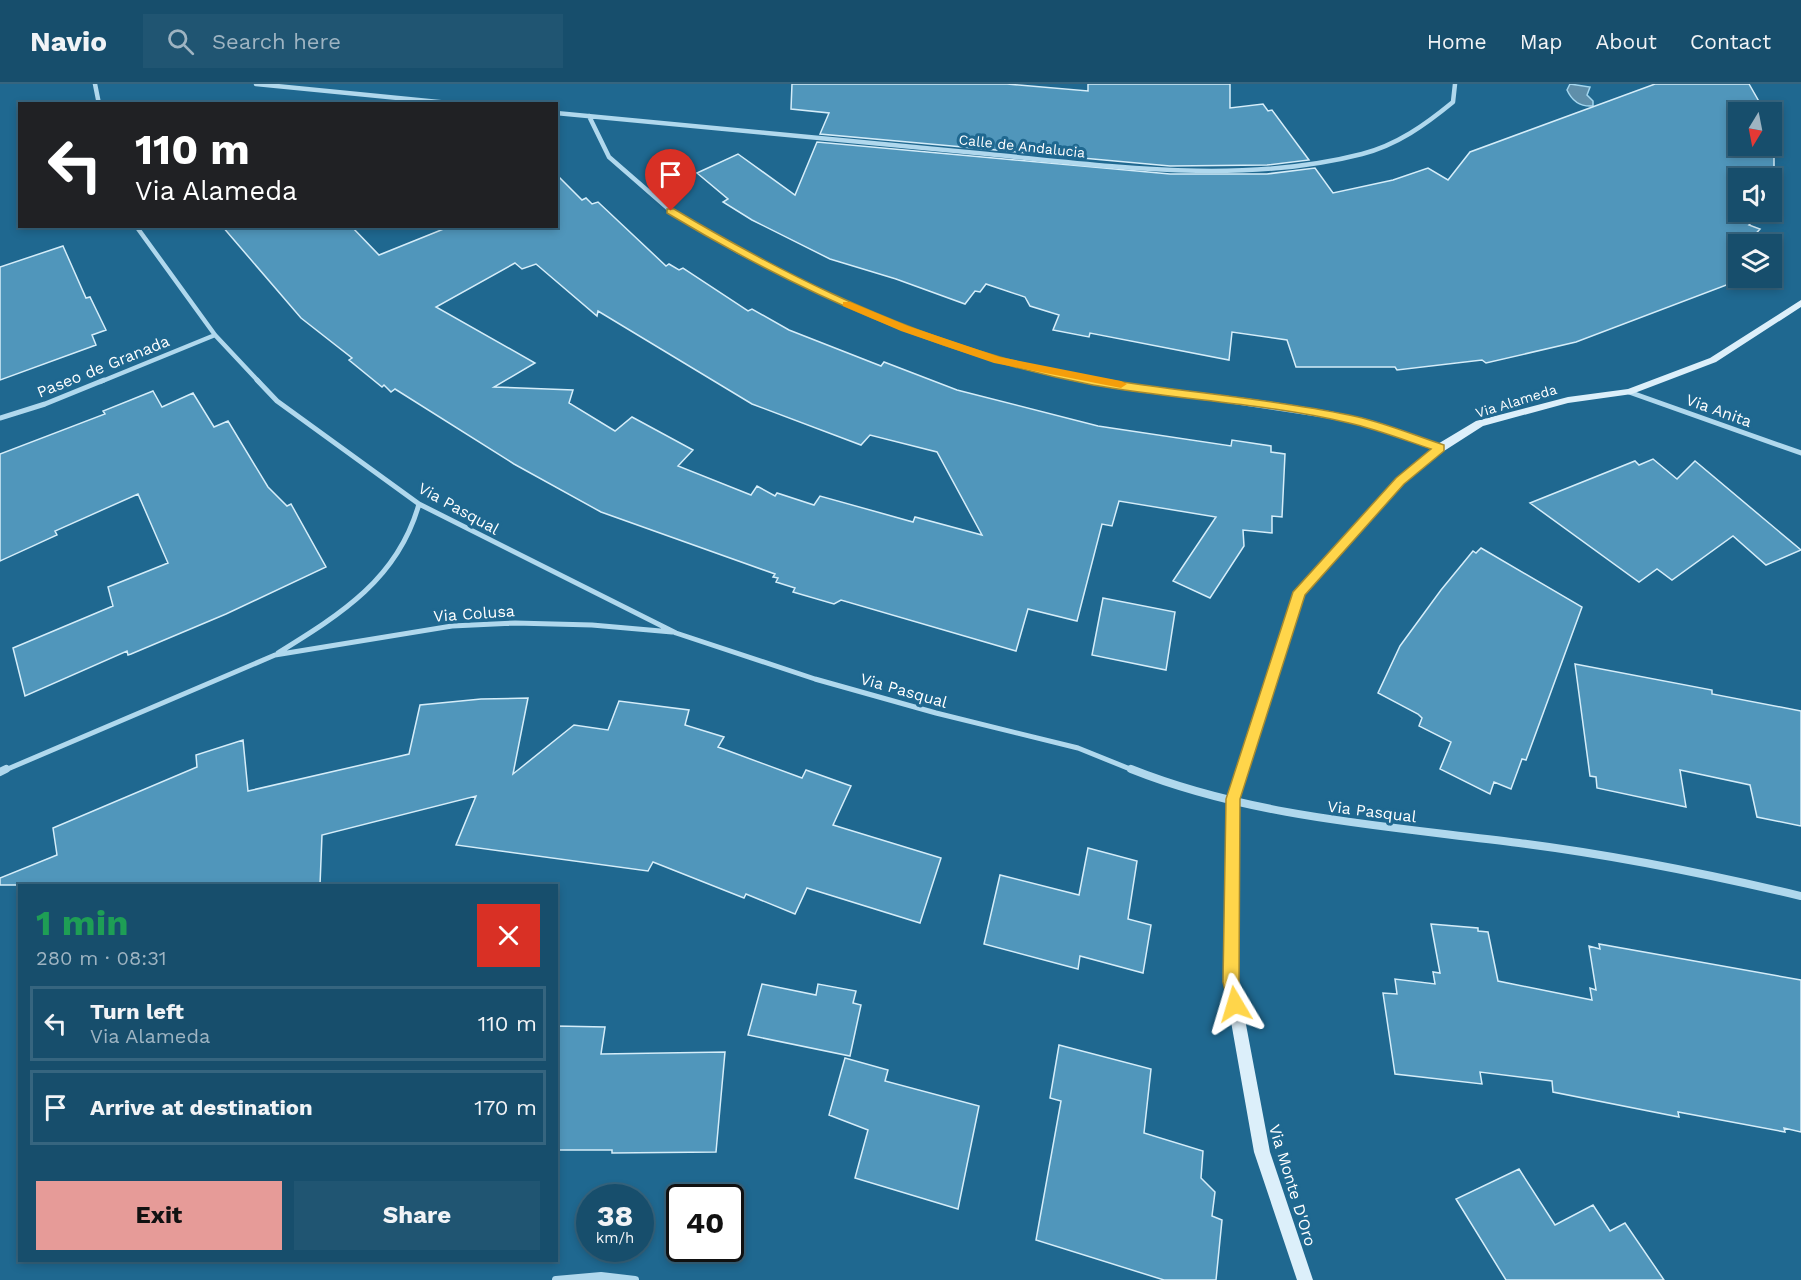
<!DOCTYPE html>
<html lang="en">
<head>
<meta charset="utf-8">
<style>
  body { margin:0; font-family:"Work Sans",sans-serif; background:#205572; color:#f1f3f6; height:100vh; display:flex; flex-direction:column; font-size:22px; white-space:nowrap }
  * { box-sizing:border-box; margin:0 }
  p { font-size:20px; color:#9eb4c2 }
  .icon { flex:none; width:33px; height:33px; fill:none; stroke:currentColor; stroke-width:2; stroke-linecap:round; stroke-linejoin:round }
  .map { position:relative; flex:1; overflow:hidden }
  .sheet { position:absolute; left:18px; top:800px; width:540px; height:378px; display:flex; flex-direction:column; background:#174e6c; border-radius:0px; box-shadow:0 3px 9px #0003,0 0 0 2px #36657f }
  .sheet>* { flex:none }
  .top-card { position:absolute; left:18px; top:18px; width:540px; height:126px; border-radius:0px; box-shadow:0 3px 9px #0003,0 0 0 2px #36657f; background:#202124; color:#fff; overflow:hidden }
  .needle { width:39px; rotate:190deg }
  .tools { position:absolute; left:1728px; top:18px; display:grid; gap:12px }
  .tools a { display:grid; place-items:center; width:54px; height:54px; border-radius:0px; background:#174e6c; box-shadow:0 3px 9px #0003,0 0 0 2px #36657f; font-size:30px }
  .speed { position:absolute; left:576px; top:1100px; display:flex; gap:12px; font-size:30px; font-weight:700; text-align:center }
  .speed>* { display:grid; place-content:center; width:78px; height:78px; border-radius:50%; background:#174e6c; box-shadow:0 3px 9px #0003,0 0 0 2px #36657f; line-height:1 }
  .speed small { font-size:15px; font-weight:400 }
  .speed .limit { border:3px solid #111; border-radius:9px; background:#fff; color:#111 }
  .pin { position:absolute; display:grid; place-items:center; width:51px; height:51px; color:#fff; margin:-62px -26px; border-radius:50% 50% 50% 0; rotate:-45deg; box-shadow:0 0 6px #0007 }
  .pin .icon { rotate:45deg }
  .me { position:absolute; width:66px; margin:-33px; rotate:353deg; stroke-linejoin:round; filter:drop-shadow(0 0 4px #0008) }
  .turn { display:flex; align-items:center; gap:21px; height:126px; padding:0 18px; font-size:27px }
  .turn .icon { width:78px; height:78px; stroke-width:2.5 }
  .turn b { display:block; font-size:42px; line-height:51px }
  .round { display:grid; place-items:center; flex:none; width:63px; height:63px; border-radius:0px; background:#205572 }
  .overview { display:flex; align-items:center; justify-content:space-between; height:102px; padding:0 18px }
  h1 { font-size:36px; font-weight:700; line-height:45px; color:#1e9e55 }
  .primary-button { display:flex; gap:12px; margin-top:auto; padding:12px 18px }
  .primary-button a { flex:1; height:69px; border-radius:0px; background:#e69b98; color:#111; font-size:24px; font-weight:700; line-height:69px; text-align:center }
  .primary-button a+a { background:#205572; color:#f1f3f6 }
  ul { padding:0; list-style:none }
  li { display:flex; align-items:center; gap:18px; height:75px; margin:0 12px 9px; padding:0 6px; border:3px solid #36657f; border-radius:0px }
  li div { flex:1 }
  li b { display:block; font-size:22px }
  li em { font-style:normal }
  header { display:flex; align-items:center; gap:36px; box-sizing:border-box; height:84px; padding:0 30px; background:#174e6c; border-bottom:2px solid #36657f }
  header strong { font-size:28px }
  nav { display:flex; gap:33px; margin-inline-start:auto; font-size:21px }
  .search { width:420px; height:54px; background:#205572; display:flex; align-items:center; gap:15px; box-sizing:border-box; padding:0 21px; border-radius:0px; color:#9eb4c2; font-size:22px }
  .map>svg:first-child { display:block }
</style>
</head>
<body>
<header>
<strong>Navio</strong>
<div class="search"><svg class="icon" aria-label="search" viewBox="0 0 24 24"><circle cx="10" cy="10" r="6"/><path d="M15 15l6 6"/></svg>Search here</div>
<nav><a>Home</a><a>Map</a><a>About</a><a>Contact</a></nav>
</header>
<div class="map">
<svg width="1801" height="1196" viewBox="0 0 1801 1196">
  <rect width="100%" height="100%" fill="#1f6890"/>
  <path fill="#5f8faa" stroke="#a3d6ee" stroke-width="1.5" d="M 1570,0 L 1590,3 L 1587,11 L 1593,17 L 1593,22 C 1581,23 1572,17 1567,6 Z"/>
  <path fill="#5096bb" stroke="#d5edf9" stroke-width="1.5" fill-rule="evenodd" d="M 792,0 L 1007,0 L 1088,7 L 1088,0 L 1230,0 L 1230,24 L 1263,20 L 1268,27 L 1272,26 L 1309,76 L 1267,81 L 1170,82 L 820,50 L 829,29 L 791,25 Z
    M 1655,0 L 1749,0 L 1765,28 L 1738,28 L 1738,62 L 1772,62 L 1772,41 L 1774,46 L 1774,120 L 1772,122 L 1772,94 L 1738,94 L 1738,128 L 1765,128 L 1749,141 L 1760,145 L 1750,156 L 1755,158 L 1754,160 L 1738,160 L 1737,197 L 1576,258 L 1486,279 L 1482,276 L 1397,286 L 1395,283 L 1296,283 L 1287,256 L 1232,248 L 1229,276 L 1090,249 L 1089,253 L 1053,246 L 1059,231 L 1030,222 L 1025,213 L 986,200 L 980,208 L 975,207 L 965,220 L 896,195 L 830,175 L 752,136 L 723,118 L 728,115 L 697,89 L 738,70 L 795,111 L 817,58 L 1170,90 L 1267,90 L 1315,84 L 1333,109 L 1393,96 L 1428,84 L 1448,96 L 1470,68 Z
    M 556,90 L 582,116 L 586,114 L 592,120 L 598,118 L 666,182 L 669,180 L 679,186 L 683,184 L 748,227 L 752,225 L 789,246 L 881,282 L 884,278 L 957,306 L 1098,342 L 1231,362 L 1232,356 L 1271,362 L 1271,368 L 1285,370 L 1282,433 L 1272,432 L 1272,449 L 1243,446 L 1244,462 L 1210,514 L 1173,497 L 1216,433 L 1119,417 L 1112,442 L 1102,440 L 1077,537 L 1028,525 L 1016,567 L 841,516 L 834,520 L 793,508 L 795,504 L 776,498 L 778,494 L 773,493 L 775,490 L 601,428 L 514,380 L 395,305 L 391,308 L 384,301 L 382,303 L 349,276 L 352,274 L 301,234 L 222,142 L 351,142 L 379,171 L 451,142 L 556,142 ZM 515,179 L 522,185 L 536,180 L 597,232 L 598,227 L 752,320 L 861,361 L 870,351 L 937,368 L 982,451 L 915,433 L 913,438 L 820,412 L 814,421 L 777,409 L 775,412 L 757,402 L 751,411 L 678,382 L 693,366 L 632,333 L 615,347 L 569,319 L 573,306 L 494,303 L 535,279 L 436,223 Z
    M 63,162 L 86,214 L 90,213 L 106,246 L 92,251 L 96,261 L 0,296 L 0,183 Z
    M 153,307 L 162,323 L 193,309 L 214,343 L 228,337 L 268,403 L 287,422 L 291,420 L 326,483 L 226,530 L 131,570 L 128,571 L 127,567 L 25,612 L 13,564 L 113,522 L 108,503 L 168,479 L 138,410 L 55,447 L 57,451 L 0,477 L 0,370 L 105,330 L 103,327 Z
    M 1653,375 L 1677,395 L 1695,377 L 1801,466 L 1766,481 L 1733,452 L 1672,496 L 1657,485 L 1639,498 L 1530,419 L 1635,377 L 1639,381 Z
    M 1481,464 L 1582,523 L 1526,676 L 1522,675 L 1511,705 L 1494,698 L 1490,710 L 1440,685 L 1451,658 L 1419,642 L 1422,634 L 1418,630 L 1378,609 L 1400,562 L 1441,506 L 1473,467 L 1476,469 Z
    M 1103,514 L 1175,528 L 1166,586 L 1092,571 Z
    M 1575,580 L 1712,606 L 1712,610 L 1801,627 L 1801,742 L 1757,733 L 1750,701 L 1680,686 L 1686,723 L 1597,704 L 1596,693 L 1590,692 Z
    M 528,614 L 513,690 L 574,641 L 608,646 L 619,617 L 689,626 L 685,641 L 724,653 L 718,663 L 802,694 L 806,686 L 851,702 L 833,741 L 941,774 L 920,839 L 807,804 L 795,830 L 746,810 L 744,814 L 653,778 L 648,787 L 456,761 L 476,712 L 322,751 L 320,801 L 0,801 L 0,794 L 57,771 L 53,744 L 197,683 L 196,671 L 243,656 L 248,707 L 409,670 L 420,621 L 481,615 Z
    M 1088,764 L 1137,777 L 1128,835 L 1151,841 L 1143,889 L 1080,872 L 1078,885 L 984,860 L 1000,791 L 1079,811 Z
    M 1431,840 L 1478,844 L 1478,847 L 1488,848 L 1498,897 L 1592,916 L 1590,904 L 1596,906 L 1589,862 L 1600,865 L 1599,860 L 1801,896 L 1801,1048 L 1784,1044 L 1785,1048 L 1678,1028 L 1679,1033 L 1553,1008 L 1552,997 L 1480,988 L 1482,1000 L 1395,990 L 1383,909 L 1397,910 L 1395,895 L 1435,900 L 1433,888 L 1440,889 Z
    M 762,900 L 816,911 L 818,900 L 856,907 L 853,919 L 861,921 L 850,972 L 748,951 Z
    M 556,942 L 605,943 L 601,970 L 725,968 L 716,1068 L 612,1069 L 612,1066 L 556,1066 Z
    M 1059,961 L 1151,985 L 1144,1049 L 1203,1067 L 1201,1094 L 1215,1108 L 1212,1132 L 1222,1136 L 1216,1196 L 1164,1196 L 1036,1156 L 1061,1017 L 1050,1014 Z
    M 845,974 L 888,986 L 885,997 L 979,1022 L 958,1125 L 855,1094 L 868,1046 L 829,1031 Z
    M 1519,1085 L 1555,1141 L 1593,1121 L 1610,1147 L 1625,1139 L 1664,1196 L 1506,1196 L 1456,1115 Z"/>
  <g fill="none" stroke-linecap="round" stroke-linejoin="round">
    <path stroke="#b0d8ed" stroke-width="4.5" d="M 95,0 L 99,20
      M 256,0 L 459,20
      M 556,29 C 696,42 837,56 977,69 C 1103,81 1238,102 1362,70 C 1397,61 1425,41 1453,18 L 1455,0
      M 589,32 L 609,73 L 671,127 L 739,168 L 822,209 L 905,244 L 998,276 L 1100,298
      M 136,142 L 215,251 L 259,298
      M 100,298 L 215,251"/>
    <path stroke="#b0d8ed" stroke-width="5" d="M 257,296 L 277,317 L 419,420 L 676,549 L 815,595 L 936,629 L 1078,664 L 1135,687
      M 1091,296 L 1350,335 L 1440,364
      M 1629,308 L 1801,369
      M 0,334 L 45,320 L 104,296
      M 278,569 C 341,530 398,495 419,420
      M 3,687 L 275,571 L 452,542 L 515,539 L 592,541 L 672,548"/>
    <path stroke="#b0d8ed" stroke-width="8" d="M 1131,685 C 1254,734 1389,742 1519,759 C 1614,771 1708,790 1801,812
      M 0,688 L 6,685
      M 556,1196 L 601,1192 L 635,1196"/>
    <path fill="#dceffa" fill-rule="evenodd" d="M 1801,216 L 1801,223 L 1716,278 L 1632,310 L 1568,319 L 1483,342 L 1444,367 L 1404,400 L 1304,511 L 1239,715 L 1238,898 L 1270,1068 L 1313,1196 L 1297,1196 L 1254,1068 L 1224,898 L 1227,715 L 1293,509 L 1396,394 L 1436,361 L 1476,337 L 1568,313 L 1628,305 L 1710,274 Z"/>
  </g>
  <path fill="#ffd54a" stroke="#a68a30" stroke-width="1.5" d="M 667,125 L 674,125 C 776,186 884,240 1000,273 C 1113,305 1233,307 1349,331 C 1381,337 1413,351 1444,361 L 1444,367 L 1404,400 L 1305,511 L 1240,715 L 1239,898 L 1243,920 L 1240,925 L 1235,928 L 1229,925 L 1223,898 L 1226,715 L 1293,508 L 1396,394 L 1431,365 C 1404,356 1376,345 1349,339 C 1265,319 1178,316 1093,301 C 940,272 800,209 667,129 Z"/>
  <path fill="#f59e0b" d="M 843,218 L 850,218 L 908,242 L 1000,273 L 1121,297 L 1127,300 L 1121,304 L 994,279 L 901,247 L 843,222 Z"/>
  <g text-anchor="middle" stroke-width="6" stroke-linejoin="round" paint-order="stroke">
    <g font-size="14" fill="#fff" stroke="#1f6890">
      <text transform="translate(1022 62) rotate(6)" y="5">Calle de Andalucia</text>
      <text transform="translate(1516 317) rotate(-17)" y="5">Via Alameda</text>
    </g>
    <g font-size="16" fill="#fff" stroke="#1f6890">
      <text transform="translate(103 282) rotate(-22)" y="6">Paseo de Granada</text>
      <text transform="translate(1719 326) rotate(20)" y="6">Via Anita</text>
      <text transform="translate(459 424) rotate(29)" y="6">Via Pasqual</text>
      <text transform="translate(474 529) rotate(-4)" y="6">Via Colusa</text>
      <text transform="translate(904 606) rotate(16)" y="6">Via Pasqual</text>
      <text transform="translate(1372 727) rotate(7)" y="6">Via Pasqual</text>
      <text transform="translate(1293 1101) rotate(73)" y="6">Via Monte D'Oro</text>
    </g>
  </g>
</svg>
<div class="tools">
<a><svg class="needle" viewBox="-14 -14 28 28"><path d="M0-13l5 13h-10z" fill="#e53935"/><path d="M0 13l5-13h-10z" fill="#9eb4c2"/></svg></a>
<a><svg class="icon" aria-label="sound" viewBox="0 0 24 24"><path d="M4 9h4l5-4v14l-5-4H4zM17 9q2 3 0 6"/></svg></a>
<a><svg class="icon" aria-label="layers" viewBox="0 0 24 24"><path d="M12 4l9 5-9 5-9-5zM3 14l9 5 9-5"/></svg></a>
</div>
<div class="speed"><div>38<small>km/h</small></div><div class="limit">40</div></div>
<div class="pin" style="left:671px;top:127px;background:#d93025"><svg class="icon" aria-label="arrive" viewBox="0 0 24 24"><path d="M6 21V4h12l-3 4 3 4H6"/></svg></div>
<svg class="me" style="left:1235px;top:920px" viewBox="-20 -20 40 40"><path d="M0-17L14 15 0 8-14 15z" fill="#ffd54a" stroke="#fff" stroke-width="4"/></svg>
<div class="top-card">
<div class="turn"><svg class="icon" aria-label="left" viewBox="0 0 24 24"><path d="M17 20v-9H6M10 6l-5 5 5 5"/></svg><div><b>110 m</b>Via Alameda</div></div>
</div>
<section class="sheet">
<div class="overview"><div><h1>1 min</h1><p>280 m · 08:31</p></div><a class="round" style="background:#d93025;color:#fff"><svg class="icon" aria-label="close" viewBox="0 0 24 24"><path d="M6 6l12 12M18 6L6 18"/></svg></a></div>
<ul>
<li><svg class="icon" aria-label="left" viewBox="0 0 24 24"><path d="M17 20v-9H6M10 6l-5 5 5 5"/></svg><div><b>Turn left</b><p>Via Alameda</p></div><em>110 m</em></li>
<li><svg class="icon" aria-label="arrive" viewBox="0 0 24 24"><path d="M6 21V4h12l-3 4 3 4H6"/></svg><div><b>Arrive at destination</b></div><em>170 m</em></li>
</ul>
<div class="primary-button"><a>Exit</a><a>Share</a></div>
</section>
</div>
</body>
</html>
